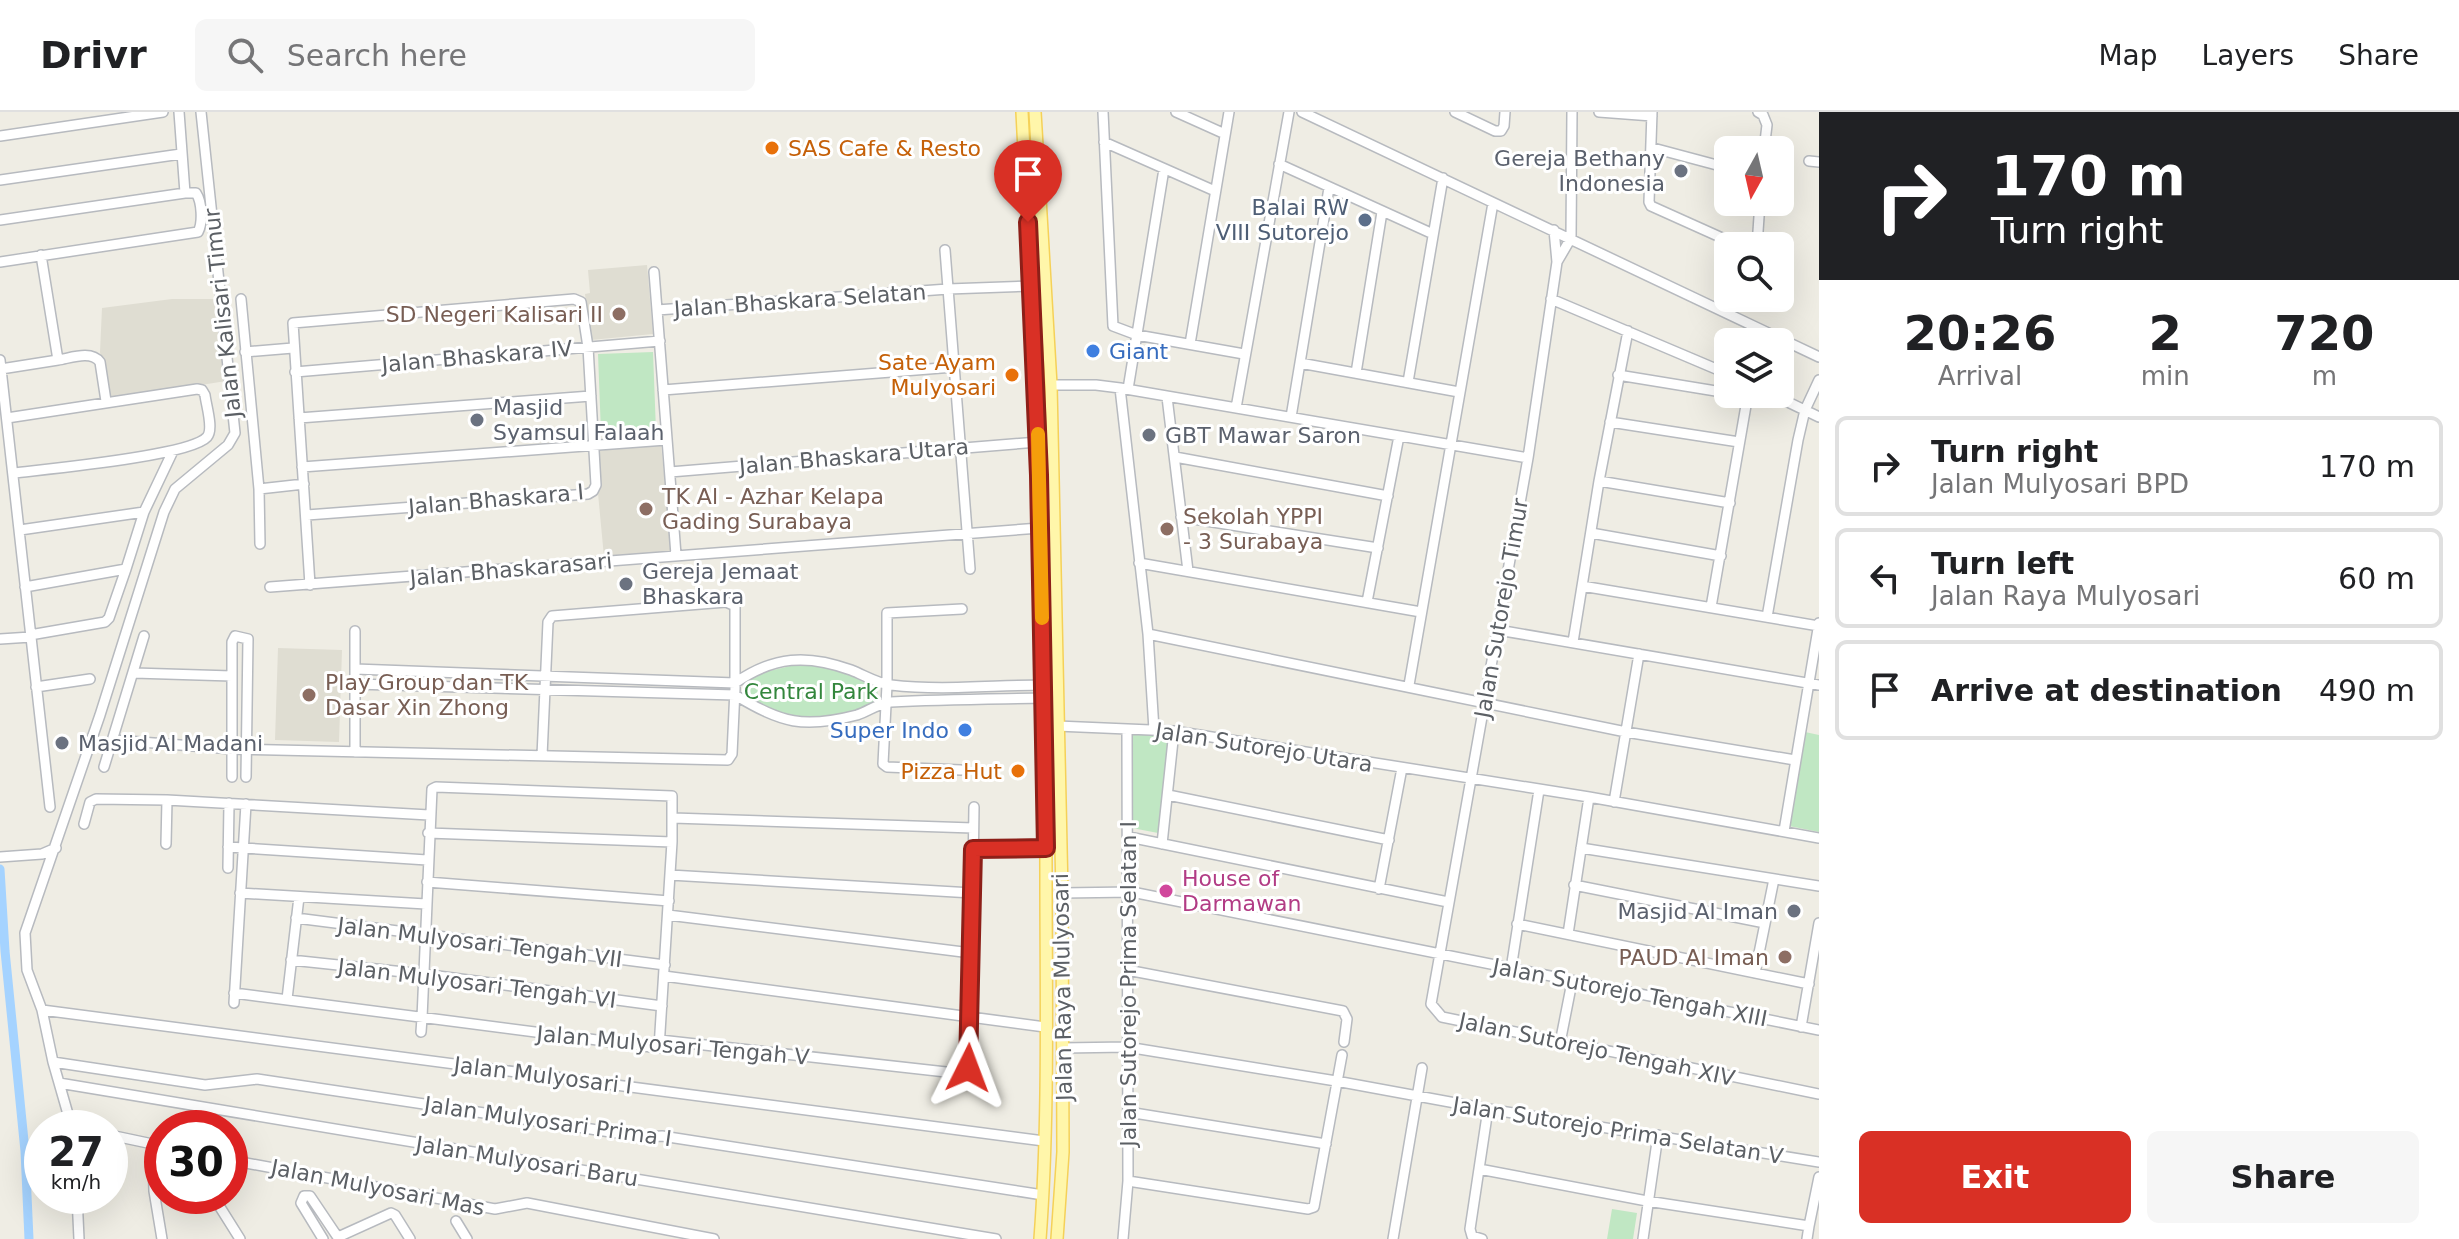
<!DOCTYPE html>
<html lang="en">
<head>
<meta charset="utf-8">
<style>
  body { margin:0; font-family:"DejaVu Sans",sans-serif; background:#f6f6f6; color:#202124; height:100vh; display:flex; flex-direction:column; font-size:30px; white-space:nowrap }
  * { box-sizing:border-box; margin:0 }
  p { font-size:26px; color:#757577 }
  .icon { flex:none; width:44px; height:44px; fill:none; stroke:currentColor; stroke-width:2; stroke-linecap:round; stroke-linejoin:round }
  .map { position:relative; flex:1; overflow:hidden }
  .side { display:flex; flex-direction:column; background:#fff; width:640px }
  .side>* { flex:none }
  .banner { background:#202124; color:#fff; overflow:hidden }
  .needle { width:52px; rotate:188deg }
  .tools { position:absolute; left:1714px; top:24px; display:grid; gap:16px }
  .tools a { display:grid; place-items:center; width:80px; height:80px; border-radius:12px; background:#fff; box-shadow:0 8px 32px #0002; font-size:40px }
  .speed { position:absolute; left:24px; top:998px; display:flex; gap:16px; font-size:40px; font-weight:700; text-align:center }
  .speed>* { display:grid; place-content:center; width:104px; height:104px; border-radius:50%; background:#fff; box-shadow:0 8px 32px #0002; line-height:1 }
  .speed small { font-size:20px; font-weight:400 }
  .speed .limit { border:12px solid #d22; background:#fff; color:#111 }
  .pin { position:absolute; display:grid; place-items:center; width:68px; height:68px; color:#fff; margin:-82px -34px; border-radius:50% 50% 50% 0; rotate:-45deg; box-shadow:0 0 8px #0007 }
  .pin .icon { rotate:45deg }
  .me { position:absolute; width:88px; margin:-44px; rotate:3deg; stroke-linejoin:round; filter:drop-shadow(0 0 6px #0008) }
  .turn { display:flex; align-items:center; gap:28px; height:168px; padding:0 40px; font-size:36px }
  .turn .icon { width:104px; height:104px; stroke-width:2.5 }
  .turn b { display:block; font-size:56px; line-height:68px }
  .eta { display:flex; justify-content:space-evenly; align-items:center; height:136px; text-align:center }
  .eta b { font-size:48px; font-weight:700; line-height:56px }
  .button { display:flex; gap:16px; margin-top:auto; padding:16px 40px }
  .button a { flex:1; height:92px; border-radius:12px; background:#d93025; color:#fff; font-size:32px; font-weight:700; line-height:92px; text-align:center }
  .button a+a { background:#f6f6f6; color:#202124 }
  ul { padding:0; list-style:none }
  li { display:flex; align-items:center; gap:24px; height:100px; margin:0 16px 12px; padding:0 24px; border:4px solid #e0e0e0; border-radius:12px }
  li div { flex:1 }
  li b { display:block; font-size:30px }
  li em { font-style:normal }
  header { display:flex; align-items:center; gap:48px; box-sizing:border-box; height:112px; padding:0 40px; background:#fff; border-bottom:2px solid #e0e0e0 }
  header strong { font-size:38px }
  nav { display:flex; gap:44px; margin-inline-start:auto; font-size:28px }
  .search { width:560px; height:72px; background:#f6f6f6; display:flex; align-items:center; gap:20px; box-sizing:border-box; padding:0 28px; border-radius:12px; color:#757577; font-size:30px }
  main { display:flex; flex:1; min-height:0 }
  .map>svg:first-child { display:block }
</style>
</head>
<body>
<header>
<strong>Drivr</strong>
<div class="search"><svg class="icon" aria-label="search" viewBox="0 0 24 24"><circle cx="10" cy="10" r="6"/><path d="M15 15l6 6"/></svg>Search here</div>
<nav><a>Map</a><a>Layers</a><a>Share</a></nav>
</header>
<main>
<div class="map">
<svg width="1819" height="1127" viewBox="0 0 1819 1127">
  <rect width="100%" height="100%" fill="#efede4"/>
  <path fill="#dfddd2" d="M 647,153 L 653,222 L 591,228 L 585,182 L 590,181 L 588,158 Z
    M 172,187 L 214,187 L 226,269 L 107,288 L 100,240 L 102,196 Z
    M 661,333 L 672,439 L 604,445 L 594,339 Z
    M 278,536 L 342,538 L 339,630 L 275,628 Z"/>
  <path fill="#c0e7c3" d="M 653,240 L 656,319 L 601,321 L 598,242 Z
    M 799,552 C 826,551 855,561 878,575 L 877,588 C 837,613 783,610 745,583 L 747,568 L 765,560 Z
    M 1131,620 L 1171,621 L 1158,721 L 1132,716 Z
    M 1805,620 L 1819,623 L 1819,720 L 1789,714 Z
    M 1612,1097 L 1637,1101 L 1633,1127 L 1607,1127 Z"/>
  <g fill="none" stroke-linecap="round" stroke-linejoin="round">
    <path stroke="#a5d3ff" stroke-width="9" d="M 0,757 L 5,839 L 25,1039 L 29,1127"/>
    <defs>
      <path id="minor" d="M 1103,0 L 1113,214 L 1137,223 L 1244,242
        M 1176,0 L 1225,22
        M 1302,0 L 1819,245
        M 1455,0 L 1495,19 L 1501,19 L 1504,14 L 1505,0
        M 1599,0 L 1652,4
        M 1652,0 L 1649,90 L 1651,94 L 1740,134
        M 1758,0 L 1763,3 L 1767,13 L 1764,38
        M 0,24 L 163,0
        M 1104,30 L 1215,79
        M 1653,36 L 1728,56
        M 1809,49 L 1819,50
        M 1279,52 L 1433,122
        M 0,68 L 181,42
        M 0,108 L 185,81
        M 1554,118 L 1557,150 L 1528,346 L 1431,892 L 1442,905 L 1819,982
        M 1757,134 L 1760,90
        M 945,138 L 970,457
        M 0,150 L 198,120 C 203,111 202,90 196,81 L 185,81 L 179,0
        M 1557,150 L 1571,126 L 1572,0
        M 654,160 L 657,198
        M 241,187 L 259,377 L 260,432
        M 1551,187 L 1728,262
        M 1190,232 L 1229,0
        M 245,240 L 293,236
        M 0,248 L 50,695
        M 58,248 C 71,246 91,238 100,250 L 106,289
        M 1300,251 L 1459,280
        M 1,257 L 58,248 L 41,143
        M 295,260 L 660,229
        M 1356,261 L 1382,100
        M 1618,263 L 1728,281
        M 1408,270 L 1443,66
        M 1051,273 L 1096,273 L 1120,276 L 1528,346
        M 1120,276 L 1148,522 L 1154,618
        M 1128,277 L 1164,57
        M 663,278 L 954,255
        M 1771,282 L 1819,305
        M 1167,285 L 1188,459
        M 1236,296 L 1289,0
        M 1291,305 L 1329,76
        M 7,306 L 197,277 L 202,278 L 205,283 C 206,293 214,317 207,325 C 190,344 47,357 14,361
        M 299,306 L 591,284
        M 1610,310 L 1739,330
        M 1175,345 L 1388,384
        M 302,355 L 666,328
        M 670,360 L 1038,330
        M 1599,369 L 1730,391
        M 259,377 L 304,372
        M 307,403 L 588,382 L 593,379 L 596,373 L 588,235 L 581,190 L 574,187 L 293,211 L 310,473
        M 1181,405 L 1378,436
        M 20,418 L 144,400 L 173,339
        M 1591,421 L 1721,444
        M 676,443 L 657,198 L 948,177 L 1031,174
        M 1139,451 L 1421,500
        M 1582,474 L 1819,514
        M 25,475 L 126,457 L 144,400
        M 270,475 L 1040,416
        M 1367,490 L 1399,324
        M 1711,495 L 1748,282
        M 1767,505 L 1798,328 L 1805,298 L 1819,268
        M 1498,518 L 1819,573
        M 355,519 L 355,640
        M 1148,522 L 1626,620 L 1795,648
        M 30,523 L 105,510 L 109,506 L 126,457
        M 0,527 L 31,525
        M 1573,530 L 1599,369 L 1628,219
        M 355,557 L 735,571 C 774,544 807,542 851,558 C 864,563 878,572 891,573 C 942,579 994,573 1045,573
        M 134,561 L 232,564
        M 355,572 L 735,583 C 782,611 803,617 857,603 C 869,599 879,591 891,590 C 942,587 994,587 1045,586
        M 1409,573 L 1493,91
        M 36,575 L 90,567
        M 1057,614 L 1174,619 L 1589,685 L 1819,726
        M 114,628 L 233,637 L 728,648 L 732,642 L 735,577 L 735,494 L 726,490 L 552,504 L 548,510 L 542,644
        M 104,655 L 144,524
        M 961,658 L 887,655 L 883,652 L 887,573 L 887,501 L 962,497
        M 232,665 L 232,530 L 235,524 L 248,527 L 246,665
        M 1168,683 L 1389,728
        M 1614,690 L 1639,542
        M 673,706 L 973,716
        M 84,712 L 90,690 L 96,687 L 167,688 L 429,703
        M 1784,719 L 1819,511
        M 428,721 L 672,730
        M 1129,725 L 1448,790
        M 166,732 L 167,688
        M 1162,732 L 1174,619
        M 228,735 L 427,748
        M 1581,736 L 1819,774
        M 973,737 L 1046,736
        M 0,745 L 42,742 L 56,736
        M 228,756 L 229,691
        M 670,763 L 972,781
        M 427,770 L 669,789
        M 1574,773 L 1765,811
        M 1379,777 L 1402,656
        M 240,781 L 426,792
        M 1062,781 L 1132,780 L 1819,918
        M 668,803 L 971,841
        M 296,806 L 665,853
        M 1517,812 L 1809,872
        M 1568,822 L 1589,685
        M 291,848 L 423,862 L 662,894
        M 1511,857 L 1539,678
        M 1127,858 L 1343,899 L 1347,907 L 1344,930
        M 1755,861 L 1774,767
        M 664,864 L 1045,915
        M 234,881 L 659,936 L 672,730 L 672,684 L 436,675 L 432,677 L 422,906 L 421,920
        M 287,887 L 299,785
        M 234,891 L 246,692
        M 42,898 L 1044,1029
        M 1801,915 L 1819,811
        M 660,928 L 964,962 L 968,953 L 971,905 L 974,695
        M 1560,931 L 1572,870
        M 1063,936 L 1127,935 L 1336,969 L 1488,997 L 1819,1050
        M 53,950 L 205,973 L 257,967 L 644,1025 L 662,1024 L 1043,1083
        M 59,971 L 996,1127
        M 1488,997 L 1479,1057 L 1647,1089 L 1809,1114 L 1819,1065
        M 1128,1000 L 1326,1032
        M 72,1016 L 53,950 L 42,898 L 27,858 L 25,821 L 100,603 L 164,400 L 175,377 L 228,333 L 235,321 L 201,0
        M 110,1023 L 162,1034
        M 153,1042 L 154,1079 L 162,1127
        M 230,1048 L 495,1097 L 527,1091 L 714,1127
        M 1479,1057 L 1470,1117 L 1472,1124 L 1482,1127
        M 1128,1069 L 1308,1097 L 1314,1095 L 1342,943
        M 77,1084 L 79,1127
        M 213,1084 L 240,1127
        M 456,1109 L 467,1127
        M 338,1125 L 391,1101 L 395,1103 L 410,1127
        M 323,1127 L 301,1091 L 304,1084 L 310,1084 L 339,1127
        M 1123,1127 L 1128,1069 L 1127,617
        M 1393,1127 L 1422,956
        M 1643,1127 L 1658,1023
        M 1807,1127 L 1809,1114"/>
      <path id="major" d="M 1022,0 C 1035,254 1046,509 1046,763 C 1046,884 1049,1007 1040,1127
        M 1035,0 L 1051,273 L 1062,781 L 1063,1040 L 1057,1127"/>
    </defs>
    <use href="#minor" stroke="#b7babf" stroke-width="12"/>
    <use href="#major" stroke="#f5d158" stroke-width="14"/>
    <use href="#minor" stroke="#fff" stroke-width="9"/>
    <use href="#major" stroke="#fff6aa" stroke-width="11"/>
  </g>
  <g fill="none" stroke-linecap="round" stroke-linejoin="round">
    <defs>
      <path id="route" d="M 968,956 L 973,737 L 1046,736 L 1039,363 L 1028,110"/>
    </defs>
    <use href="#route" stroke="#8d1f18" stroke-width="20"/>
    <use href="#route" stroke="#d93025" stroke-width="14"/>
    <path stroke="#f59e0b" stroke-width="14" d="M 1038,322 L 1042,506"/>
  </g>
  <g fill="#e8710a" stroke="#fff" stroke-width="3">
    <circle cx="772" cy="36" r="8"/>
    <circle cx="1012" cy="263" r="8"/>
    <circle cx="1018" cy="659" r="8"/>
  </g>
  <g fill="#6b7280" stroke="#fff" stroke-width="3">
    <circle cx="1681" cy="59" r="8"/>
    <circle cx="477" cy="308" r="8"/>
    <circle cx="1149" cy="323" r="8"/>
    <circle cx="626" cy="472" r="8"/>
    <circle cx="62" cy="631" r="8"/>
    <circle cx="1794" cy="799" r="8"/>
  </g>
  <circle fill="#5c6f8a" stroke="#fff" stroke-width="3" cx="1365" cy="108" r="8"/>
  <g fill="#8d6e63" stroke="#fff" stroke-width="3">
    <circle cx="619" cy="202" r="8"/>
    <circle cx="646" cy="397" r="8"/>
    <circle cx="1167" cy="417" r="8"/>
    <circle cx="309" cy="583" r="8"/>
    <circle cx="1785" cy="845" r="8"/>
  </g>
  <g fill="#3f7fe0" stroke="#fff" stroke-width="3">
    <circle cx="1093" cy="239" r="8"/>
    <circle cx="965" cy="618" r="8"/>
  </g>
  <circle fill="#d1479c" stroke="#fff" stroke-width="3" cx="1166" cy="779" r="8"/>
  <g text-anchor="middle" stroke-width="6" stroke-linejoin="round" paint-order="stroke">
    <g font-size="22" fill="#c56008" stroke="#fff" text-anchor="end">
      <text x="788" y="44" text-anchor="start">SAS Cafe &amp; Resto</text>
      <text x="996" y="258">Sate Ayam<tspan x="996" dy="25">Mulyosari</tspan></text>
      <text x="1002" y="667">Pizza Hut</text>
    </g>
    <g font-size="22" fill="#5b616d" stroke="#fff" text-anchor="start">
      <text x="1665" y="54" text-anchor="end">Gereja Bethany<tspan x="1665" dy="25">Indonesia</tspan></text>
      <text x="493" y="303">Masjid<tspan x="493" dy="25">Syamsul Falaah</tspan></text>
      <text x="1165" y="331">GBT Mawar Saron</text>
      <text x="642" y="467">Gereja Jemaat<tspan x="642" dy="25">Bhaskara</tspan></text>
      <text x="78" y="639">Masjid Al Madani</text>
      <text x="1778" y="807" text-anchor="end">Masjid Al Iman</text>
    </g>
    <g font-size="22" fill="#4e5e75" stroke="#fff" text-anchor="end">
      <text x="1349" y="103">Balai RW<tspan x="1349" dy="25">VIII Sutorejo</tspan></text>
    </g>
    <g font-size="22" fill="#5c6065" stroke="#fff">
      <text transform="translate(800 188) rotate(-4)" y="8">Jalan Bhaskara Selatan</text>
      <text transform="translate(222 201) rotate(-96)" y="8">Jalan Kalisari Timur</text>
      <text transform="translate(477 244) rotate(-5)" y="8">Jalan Bhaskara IV</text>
      <text transform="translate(854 344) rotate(-5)" y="8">Jalan Bhaskara Utara</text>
      <text transform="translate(496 387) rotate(-5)" y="8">Jalan Bhaskara I</text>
      <text transform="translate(511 457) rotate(-5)" y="8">Jalan Bhaskarasari</text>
      <text transform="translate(1501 496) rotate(-80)" y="8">Jalan Sutorejo Timur</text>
      <text transform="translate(1264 635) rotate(9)" y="8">Jalan Sutorejo Utara</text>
      <text transform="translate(480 830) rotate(7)" y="8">Jalan Mulyosari Tengah VII</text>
      <text transform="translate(477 871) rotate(7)" y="8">Jalan Mulyosari Tengah VI</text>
      <text transform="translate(1128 872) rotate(-90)" y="8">Jalan Sutorejo Prima Selatan I</text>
      <text transform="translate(1062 875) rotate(-91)" y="8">Jalan Raya Mulyosari</text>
      <text transform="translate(1630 880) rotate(11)" y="8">Jalan Sutorejo Tengah XIII</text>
      <text transform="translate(673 933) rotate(5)" y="8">Jalan Mulyosari Tengah V</text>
      <text transform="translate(1597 937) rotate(12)" y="8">Jalan Sutorejo Tengah XIV</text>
      <text transform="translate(543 963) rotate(7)" y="8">Jalan Mulyosari I</text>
      <text transform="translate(548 1009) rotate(8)" y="8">Jalan Mulyosari Prima I</text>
      <text transform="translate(1618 1018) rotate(9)" y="8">Jalan Sutorejo Prima Selatan V</text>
      <text transform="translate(527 1049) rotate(9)" y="8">Jalan Mulyosari Baru</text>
      <text transform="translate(378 1075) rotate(11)" y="8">Jalan Mulyosari Mas</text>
    </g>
    <g font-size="22" fill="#785e54" stroke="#fff" text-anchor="start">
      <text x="603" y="210" text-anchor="end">SD Negeri Kalisari II</text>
      <text x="662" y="392">TK Al - Azhar Kelapa<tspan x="662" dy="25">Gading Surabaya</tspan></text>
      <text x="1183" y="412">Sekolah YPPI<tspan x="1183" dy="25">- 3 Surabaya</tspan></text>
      <text x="325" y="578">Play Group dan TK<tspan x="325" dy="25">Dasar Xin Zhong</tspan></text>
      <text x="1769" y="853" text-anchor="end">PAUD Al Iman</text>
    </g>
    <g font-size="22" fill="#366cbe" stroke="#fff" text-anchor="start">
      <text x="1109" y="247">Giant</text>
      <text x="949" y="626" text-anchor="end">Super Indo</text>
    </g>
    <g font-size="22" fill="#33863c" stroke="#fff">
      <text x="811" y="587">Central Park</text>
    </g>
    <g font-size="22" fill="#b23c85" stroke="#fff" text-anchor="start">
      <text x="1182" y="774">House of<tspan x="1182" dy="25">Darmawan</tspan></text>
    </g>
  </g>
</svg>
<div class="tools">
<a><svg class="needle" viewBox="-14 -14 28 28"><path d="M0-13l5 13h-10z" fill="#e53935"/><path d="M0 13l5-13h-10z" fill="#757577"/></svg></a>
<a><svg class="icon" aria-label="search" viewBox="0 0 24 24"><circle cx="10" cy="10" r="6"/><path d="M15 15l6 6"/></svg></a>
<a><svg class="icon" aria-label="layers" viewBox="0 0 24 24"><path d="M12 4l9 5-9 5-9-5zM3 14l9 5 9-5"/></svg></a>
</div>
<div class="speed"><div>27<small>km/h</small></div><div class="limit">30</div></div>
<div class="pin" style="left:1028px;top:110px;background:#d93025"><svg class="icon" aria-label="arrive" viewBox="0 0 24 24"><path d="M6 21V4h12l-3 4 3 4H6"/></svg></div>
<svg class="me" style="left:968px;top:956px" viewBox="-20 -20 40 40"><path d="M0-17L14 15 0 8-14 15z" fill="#d93025" stroke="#fff" stroke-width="4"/></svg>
</div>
<section class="side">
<div class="banner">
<div class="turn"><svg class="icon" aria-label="right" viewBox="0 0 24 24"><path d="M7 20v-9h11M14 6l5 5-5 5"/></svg><div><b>170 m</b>Turn right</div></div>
</div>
<div class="eta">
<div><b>20:26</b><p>Arrival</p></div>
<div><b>2</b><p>min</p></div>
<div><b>720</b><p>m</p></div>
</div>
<ul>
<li><svg class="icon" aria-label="right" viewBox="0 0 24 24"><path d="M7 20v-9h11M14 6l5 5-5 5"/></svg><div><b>Turn right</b><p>Jalan Mulyosari BPD</p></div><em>170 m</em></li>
<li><svg class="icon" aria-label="left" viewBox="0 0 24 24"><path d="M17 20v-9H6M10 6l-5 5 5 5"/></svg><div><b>Turn left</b><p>Jalan Raya Mulyosari</p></div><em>60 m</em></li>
<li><svg class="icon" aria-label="arrive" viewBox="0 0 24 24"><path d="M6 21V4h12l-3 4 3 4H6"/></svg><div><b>Arrive at destination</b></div><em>490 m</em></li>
</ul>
<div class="button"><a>Exit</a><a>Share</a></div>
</section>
</main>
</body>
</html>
